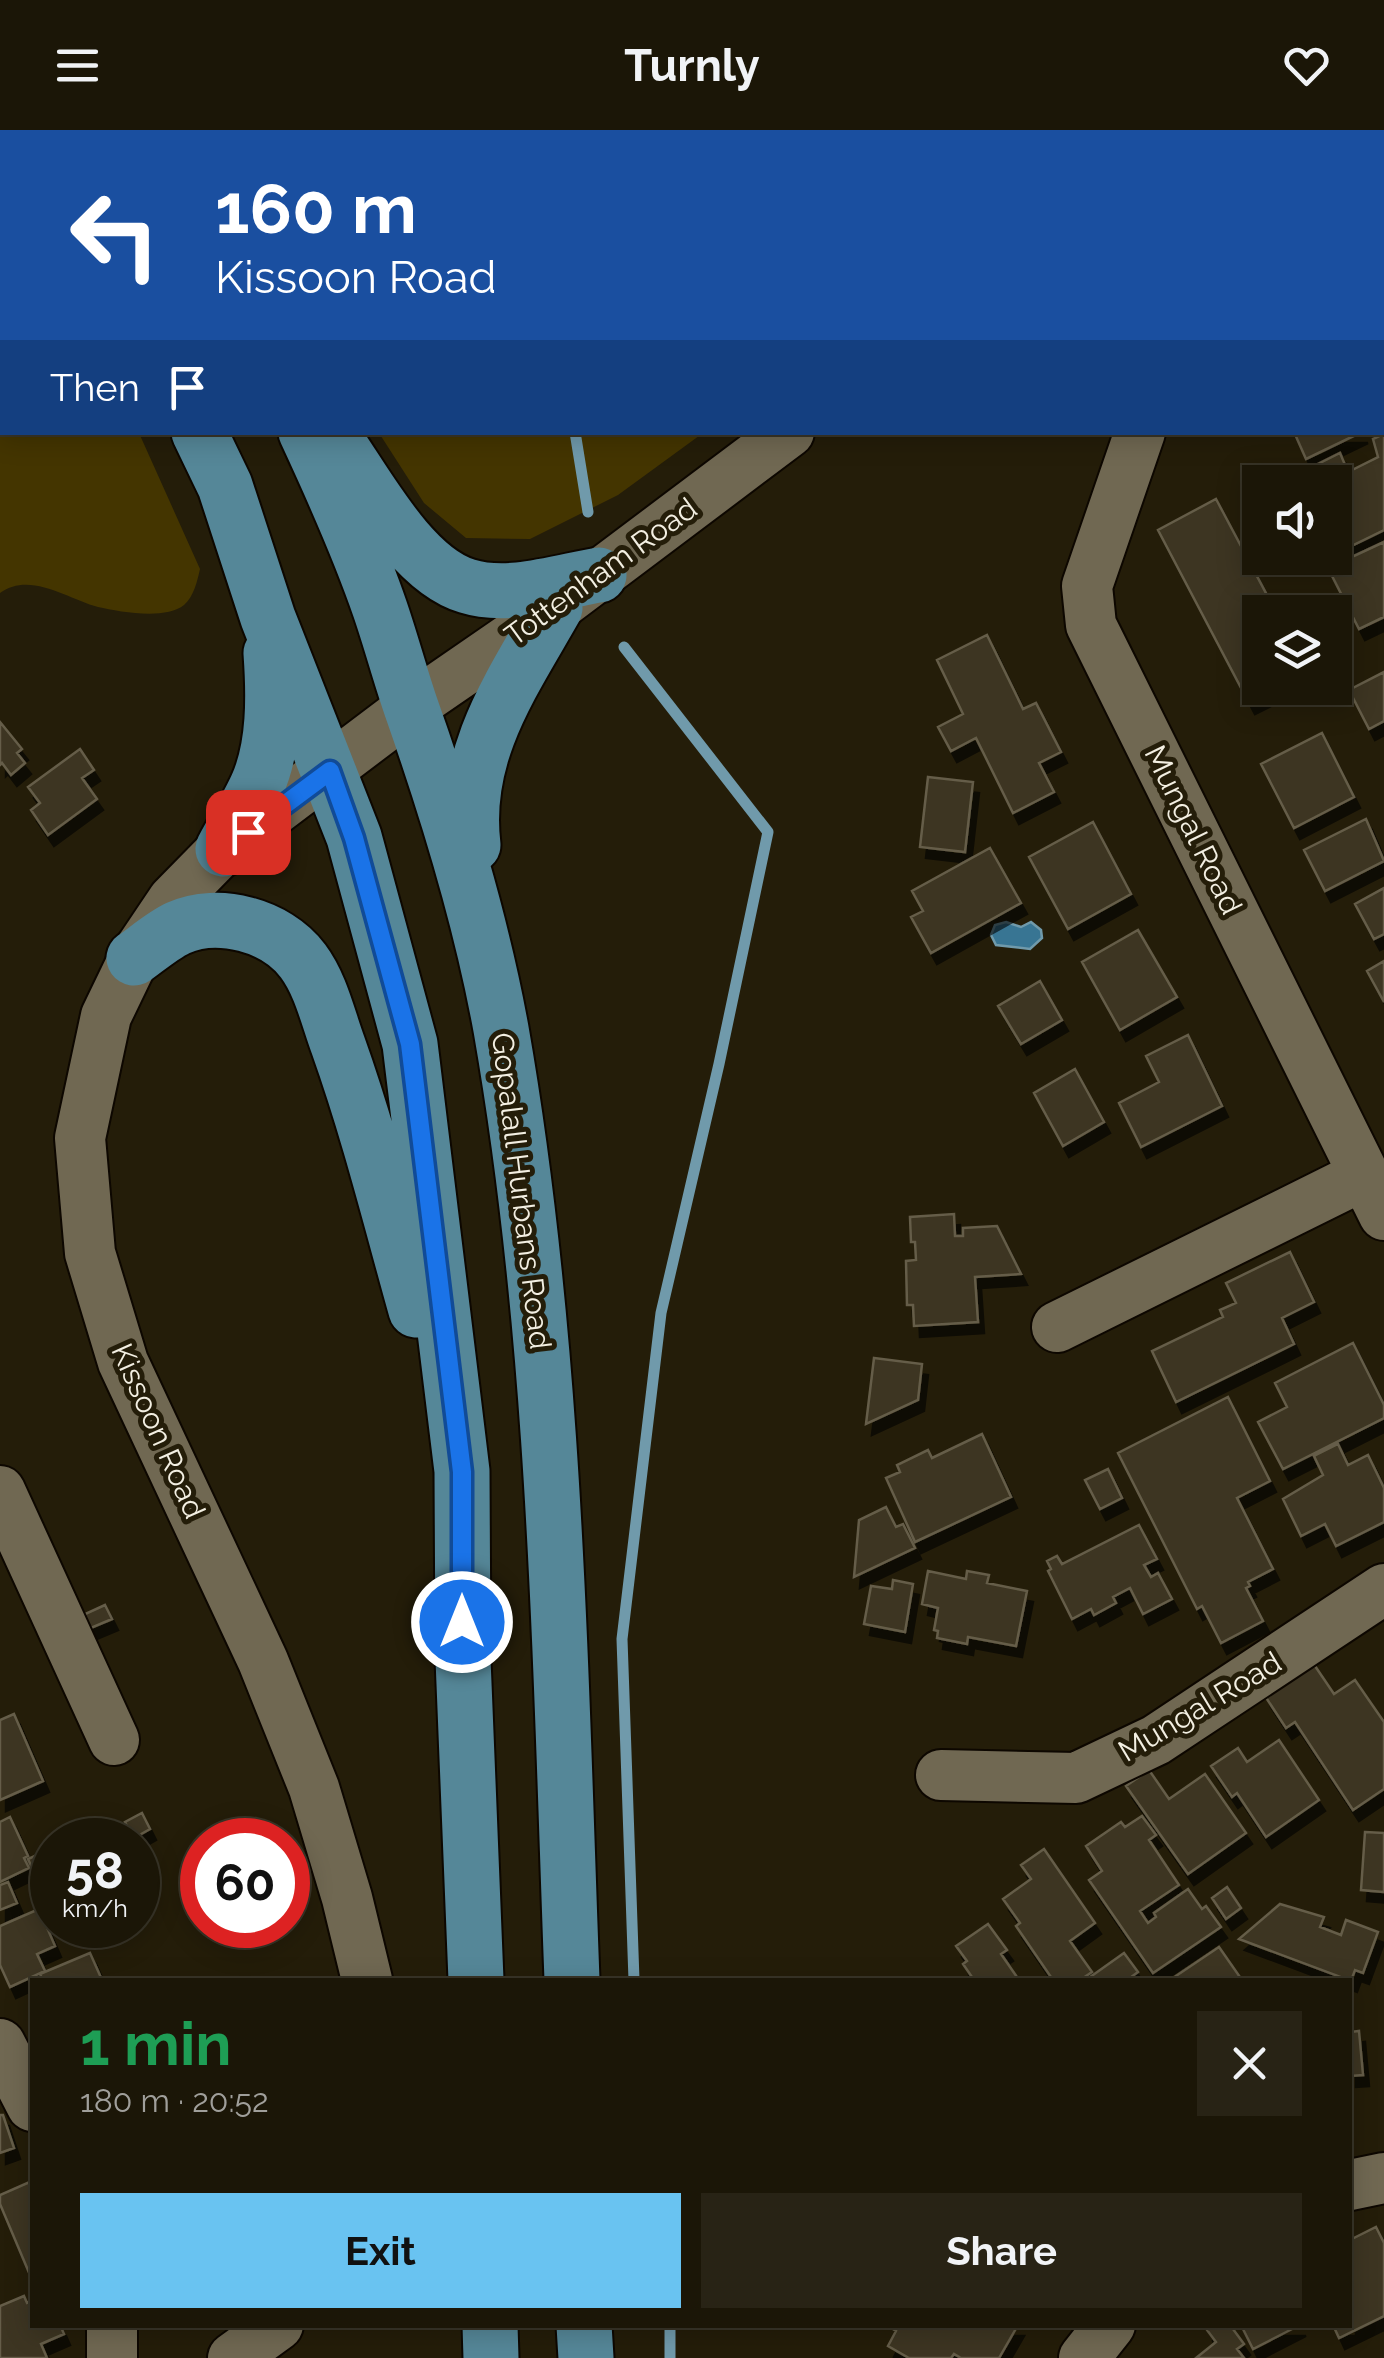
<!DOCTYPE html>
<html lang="en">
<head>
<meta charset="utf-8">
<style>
  body { margin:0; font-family:Raleway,sans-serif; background:#282315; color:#f1f3f6; height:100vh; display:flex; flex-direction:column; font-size:38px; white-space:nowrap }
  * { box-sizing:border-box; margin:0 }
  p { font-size:32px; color:#a09f9b }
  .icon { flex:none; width:55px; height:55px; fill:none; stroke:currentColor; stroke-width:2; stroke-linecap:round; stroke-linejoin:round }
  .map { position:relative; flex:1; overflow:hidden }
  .drawer { position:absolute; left:30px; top:1848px; width:1322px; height:350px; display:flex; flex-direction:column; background:#1b1607; border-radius:0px; box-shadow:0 5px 25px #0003,0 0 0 2px #393528 }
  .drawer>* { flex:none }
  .guide { position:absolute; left:0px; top:0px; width:1385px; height:305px; box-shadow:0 5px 25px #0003,0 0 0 2px #393528; background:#1a4fa0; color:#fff; overflow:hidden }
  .buttons { position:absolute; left:1242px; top:335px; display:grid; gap:20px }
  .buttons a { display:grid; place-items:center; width:110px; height:110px; border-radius:0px; background:#1b1607; box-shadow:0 5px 25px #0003,0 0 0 2px #393528; font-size:50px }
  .speed { position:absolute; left:30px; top:1688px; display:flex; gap:20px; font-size:50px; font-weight:700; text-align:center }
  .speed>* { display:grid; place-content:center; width:130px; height:130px; border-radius:50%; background:#1b1607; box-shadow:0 5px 25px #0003,0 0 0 2px #393528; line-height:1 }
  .speed small { font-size:25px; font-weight:400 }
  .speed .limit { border:15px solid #d22; background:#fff; color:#111 }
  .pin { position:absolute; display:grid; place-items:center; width:85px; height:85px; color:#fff; margin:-42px; border-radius:20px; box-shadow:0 5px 15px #0006 }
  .me { position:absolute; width:110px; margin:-55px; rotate:0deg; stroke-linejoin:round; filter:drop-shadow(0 0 8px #0008) }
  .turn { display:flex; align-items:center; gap:35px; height:210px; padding:0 50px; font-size:45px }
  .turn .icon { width:130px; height:130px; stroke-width:2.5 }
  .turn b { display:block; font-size:70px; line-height:85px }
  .then { display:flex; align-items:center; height:95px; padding:0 50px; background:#0003; gap:20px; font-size:38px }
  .round { display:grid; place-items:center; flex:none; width:105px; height:105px; border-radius:0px; background:#282315 }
  .head { display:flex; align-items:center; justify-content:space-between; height:170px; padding:0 50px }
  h1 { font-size:60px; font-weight:700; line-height:75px; color:#1e9e55 }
  .cta { display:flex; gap:20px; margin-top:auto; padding:20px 50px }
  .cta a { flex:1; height:115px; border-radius:0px; background:#69c3f1; color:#111; font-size:40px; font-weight:700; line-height:115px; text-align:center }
  .cta a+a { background:#282315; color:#f1f3f6 }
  header { display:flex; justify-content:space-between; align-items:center; height:130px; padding:0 50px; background:#1b1607; font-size:45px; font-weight:700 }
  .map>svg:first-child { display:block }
</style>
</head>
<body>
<header><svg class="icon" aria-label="menu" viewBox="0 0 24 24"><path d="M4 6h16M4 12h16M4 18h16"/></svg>Turnly<svg class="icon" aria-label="heart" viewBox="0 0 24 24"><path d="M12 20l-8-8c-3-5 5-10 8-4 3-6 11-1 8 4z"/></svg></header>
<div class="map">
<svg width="1384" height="2228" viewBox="0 0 1384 2228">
  <defs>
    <filter id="shadow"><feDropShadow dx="6" dy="11" stdDeviation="0" flood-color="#0009"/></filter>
  </defs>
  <rect width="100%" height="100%" fill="#241d09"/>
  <path fill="#443500" d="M 184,0 L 1046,0 L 1047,2 L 186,2 Z
    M 0,52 L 2,302 L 139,303 L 200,439 C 197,452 194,466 184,475 C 166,490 120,482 98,477 C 68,469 30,441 0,463 Z
    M 379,303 L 703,303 L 618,365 L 530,409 L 466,408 L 424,373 Z"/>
  <path fill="#387593" stroke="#709aab" stroke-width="2.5" d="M 1006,792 L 1021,797 L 1031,792 L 1041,800 L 1042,808 L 1030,819 L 996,815 L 991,805 L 995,795 Z"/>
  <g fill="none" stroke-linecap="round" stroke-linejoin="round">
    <path stroke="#709aab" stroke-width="11" d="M 369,0 L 371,2
      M 575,302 L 588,382
      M 624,517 L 768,702 L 719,934 L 661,1183 L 622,1509 L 634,1850
      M 670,2195 L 670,2228"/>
  </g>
  <path fill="#3c3521" stroke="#655d48" stroke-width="2.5" filter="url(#shadow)" d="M 1294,302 L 1362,302 L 1306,329 Z
    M 1384,304 L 1384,400 L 1335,424 L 1335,352 L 1308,352 L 1302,342 L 1340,323 L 1348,342 L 1378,327 L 1373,309 Z
    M 1216,369 L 1276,482 L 1260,482 L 1260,558 L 1279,558 L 1249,573 L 1158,400 Z
    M 1384,412 L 1384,487 L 1359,499 L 1328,438 Z
    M 987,505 L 1023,579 L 1036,573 L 1061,622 L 1039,633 L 1054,662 L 1013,683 L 976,608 L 951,621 L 938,597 L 963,584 L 937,530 Z
    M 1384,542 L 1384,591 L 1369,599 L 1349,560 Z
    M 0,592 L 22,619 L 17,623 L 25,633 L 11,645 L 2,633 L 0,635 Z
    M 1322,603 L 1354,667 L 1294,698 L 1261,634 Z
    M 80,619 L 94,640 L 82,648 L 97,669 L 48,705 L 31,680 L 40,673 L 28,657 Z
    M 928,647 L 973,652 L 965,722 L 920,717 Z
    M 1366,689 L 1384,731 L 1325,761 L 1304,720 Z
    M 1093,692 L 1131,764 L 1068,799 L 1029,727 Z
    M 990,718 L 1021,773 L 931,823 L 911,787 L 923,781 L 912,761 Z
    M 1384,758 L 1384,804 L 1374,809 L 1355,774 Z
    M 1138,800 L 1177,867 L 1120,900 L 1082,832 Z
    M 1384,831 L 1384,872 L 1367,841 Z
    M 1040,851 L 1062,890 L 1021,914 L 998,876 Z
    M 1188,905 L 1222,976 L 1141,1017 L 1119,973 L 1159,952 L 1146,926 Z
    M 1075,939 L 1104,992 L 1063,1016 L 1034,963 Z
    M 954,1084 L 955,1106 L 963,1106 L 963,1098 L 997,1096 L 1021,1144 L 975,1147 L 978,1192 L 914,1196 L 913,1175 L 907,1175 L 906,1131 L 916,1130 L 915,1112 L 911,1112 L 910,1087 Z
    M 1290,1122 L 1314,1172 L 1282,1188 L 1294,1214 L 1176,1272 L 1152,1221 L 1223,1187 L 1220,1180 L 1236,1173 L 1226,1153 Z
    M 1353,1213 L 1384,1275 L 1384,1288 L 1283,1339 L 1258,1292 L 1287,1277 L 1275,1253 Z
    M 874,1228 L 922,1234 L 918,1270 L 866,1294 Z
    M 1228,1267 L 1270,1351 L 1237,1368 L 1273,1439 L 1248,1452 L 1250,1456 L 1246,1458 L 1263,1491 L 1221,1513 L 1202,1476 L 1197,1479 L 1118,1323 Z
    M 982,1304 L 1011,1367 L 915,1412 L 886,1348 L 900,1342 L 897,1335 L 928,1320 L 932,1328 Z
    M 1338,1314 L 1348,1335 L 1368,1325 L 1384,1358 L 1384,1392 L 1336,1416 L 1325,1394 L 1301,1406 L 1283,1369 L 1323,1345 L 1314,1326 Z
    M 1108,1339 L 1122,1368 L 1100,1379 L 1085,1350 Z
    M 886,1377 L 896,1397 L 903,1394 L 915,1418 L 854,1447 L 859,1390 Z
    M 1139,1395 L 1157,1429 L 1144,1435 L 1151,1447 L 1158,1443 L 1172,1469 L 1143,1484 L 1130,1458 L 1113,1467 L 1116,1473 L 1094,1485 L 1091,1479 L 1072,1489 L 1048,1441 L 1051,1439 L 1047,1431 L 1057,1426 L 1062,1434 Z
    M 928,1441 L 966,1449 L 967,1441 L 989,1445 L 987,1453 L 1027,1461 L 1016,1516 L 968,1507 L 967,1514 L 937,1508 L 938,1501 L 934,1500 L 938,1478 L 922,1474 Z
    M 893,1450 L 913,1454 L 905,1502 L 864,1494 L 871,1456 L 892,1459 Z
    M 105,1475 L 112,1489 L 79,1503 L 72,1490 Z
    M 1313,1533 L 1334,1564 L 1355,1550 L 1384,1592 L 1384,1659 L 1353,1680 L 1295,1592 L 1286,1598 L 1265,1566 Z
    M 14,1584 L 43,1651 L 0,1670 L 0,1590 Z
    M 1279,1610 L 1319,1670 L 1266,1707 L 1237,1663 L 1232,1667 L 1211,1636 L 1238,1618 L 1247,1632 Z
    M 1149,1640 L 1169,1669 L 1205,1644 L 1246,1703 L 1188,1744 L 1126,1656 Z
    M 142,1683 L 150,1699 L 134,1708 L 125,1692 Z
    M 1142,1686 L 1156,1705 L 1149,1710 L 1179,1755 L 1140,1781 L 1148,1793 L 1156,1787 L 1154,1783 L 1188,1759 L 1202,1779 L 1206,1776 L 1221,1797 L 1153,1843 L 1089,1750 L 1102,1741 L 1086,1716 L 1121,1692 L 1125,1697 Z
    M 10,1687 L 28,1726 L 24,1728 L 29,1738 L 0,1752 L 0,1692 Z
    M 102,1694 L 109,1710 L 68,1710 Z
    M 1365,1702 L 1384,1703 L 1384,1762 L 1361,1760 Z
    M 52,1718 L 52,1780 L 28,1729 Z
    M 1044,1719 L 1095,1793 L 1070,1811 L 1092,1842 L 1080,1850 L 1053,1850 L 1016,1796 L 1020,1793 L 1003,1769 L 1031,1749 L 1021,1735 Z
    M 8,1752 L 17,1773 L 0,1780 L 0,1755 Z
    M 1227,1757 L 1241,1778 L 1226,1789 L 1212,1768 Z
    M 1280,1774 L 1324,1787 L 1320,1797 L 1341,1805 L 1346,1790 L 1378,1802 L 1363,1843 L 1355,1840 L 1351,1851 L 1239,1809 Z
    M 39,1779 L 55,1816 L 37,1824 L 45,1841 L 10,1857 L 0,1835 L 0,1796 Z
    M 988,1794 L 1007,1820 L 1001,1824 L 1019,1850 L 974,1850 L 963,1834 L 967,1831 L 956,1816 Z
    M 1219,1817 L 1242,1850 L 1170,1850 Z
    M 90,1823 L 102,1850 L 43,1850 L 40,1844 Z
    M 1124,1823 L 1138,1842 L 1127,1850 L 1086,1850 Z
    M 1359,1901 L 1363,1945 L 1350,1946 L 1350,1902 Z
    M 0,1985 L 3,1985 L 14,2018 L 0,2023 Z
    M 32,2051 L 32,2144 L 30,2145 L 0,2074 L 0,2065 Z
    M 1376,2097 L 1384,2113 L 1384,2186 L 1339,2208 L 1333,2195 L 1350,2195 L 1350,2110 Z
    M 24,2166 L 27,2173 L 32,2171 L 32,2195 L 60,2195 L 64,2204 L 41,2214 L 47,2228 L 0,2228 L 0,2176 Z
    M 895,2195 L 1018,2195 L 999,2228 L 961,2228 L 954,2224 L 951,2228 L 909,2228 L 888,2216 L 896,2201 L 893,2199 Z
    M 1213,2195 L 1230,2195 L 1244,2214 L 1237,2219 L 1244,2228 L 1196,2228 L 1216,2212 L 1207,2200 Z
    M 1241,2195 L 1300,2195 L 1253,2219 Z"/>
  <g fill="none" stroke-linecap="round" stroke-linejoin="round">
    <defs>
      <path id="minor" d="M 1190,2 L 1194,0
        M 1140,302 L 1087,456 L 1091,495 L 1384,1085
        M 1057,1197 L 1364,1045
        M 0,1361 L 114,1610
        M 941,1645 L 1076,1648 L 1156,1610 L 1384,1459
        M 367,1850 L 347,1768 L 314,1658 L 263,1531 L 123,1232 L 90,1123 L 80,1008 L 106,886 L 134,828 L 173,770 L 223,719 L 411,577 L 555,478 L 789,302
        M 0,1914 L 32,1976
        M 1350,2055 L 1384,2048
        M 112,2195 L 112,2228
        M 233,2228 L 278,2195
        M 1084,2228 L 1110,2195"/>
      <path id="major" d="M 30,0 L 31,2
        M 128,0 L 129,2
        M 199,302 L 225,356 L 268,488 L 354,707 L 410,914 L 462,1341 L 463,1529 L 476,1850
        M 306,302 C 333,360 359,418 380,479 C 391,511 400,545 411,577 C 448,682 481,789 501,899 C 556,1213 560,1532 572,1850
        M 338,313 C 369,358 413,440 467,456 C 508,469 559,452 599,445
        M 473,715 C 462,623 512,554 555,478
        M 223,719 C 234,698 247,678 257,656 C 275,616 274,565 271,523
        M 134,828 C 148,818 163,805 178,798 C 218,780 276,795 303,831 C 321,855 328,888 338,915 C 369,1002 391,1091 416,1180
        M 490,2195 L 491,2228
        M 584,2195 L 586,2228"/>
    </defs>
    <use href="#minor" stroke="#0d0700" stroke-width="54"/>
    <use href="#major" stroke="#0d0700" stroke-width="59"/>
    <use href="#minor" stroke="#706852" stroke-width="50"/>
    <use href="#major" stroke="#558798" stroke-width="55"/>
  </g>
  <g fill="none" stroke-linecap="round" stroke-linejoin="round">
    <defs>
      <path id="route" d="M 248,702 L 330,641 L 354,708 L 410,914 L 462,1342 L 462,1492"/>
    </defs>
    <use href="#route" stroke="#114b97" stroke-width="25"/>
    <use href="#route" stroke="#1a73e8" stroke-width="18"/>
  </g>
  <g text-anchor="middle" stroke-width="10" stroke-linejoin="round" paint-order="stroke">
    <g font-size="30" fill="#f3efe2" stroke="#241d09">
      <text transform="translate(601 442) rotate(-36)" y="10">Tottenham Road</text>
      <text transform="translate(1193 700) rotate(64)" y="10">Mungal Road</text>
      <text transform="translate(521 1061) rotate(83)" y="10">Gopalall Hurbans Road</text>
      <text transform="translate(158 1301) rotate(66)" y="10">Kissoon Road</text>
      <text transform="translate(1200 1577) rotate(-31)" y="10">Mungal Road</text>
    </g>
  </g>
</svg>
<div class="buttons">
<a><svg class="icon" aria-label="sound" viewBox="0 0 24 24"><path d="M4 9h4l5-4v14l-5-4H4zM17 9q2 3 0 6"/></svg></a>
<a><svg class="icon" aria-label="layers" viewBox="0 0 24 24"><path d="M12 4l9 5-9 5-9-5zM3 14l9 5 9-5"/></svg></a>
</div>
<div class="speed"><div>58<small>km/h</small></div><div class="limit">60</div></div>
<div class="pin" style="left:248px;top:702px;background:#d93025"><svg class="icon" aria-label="arrive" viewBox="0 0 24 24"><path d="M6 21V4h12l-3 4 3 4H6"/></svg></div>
<svg class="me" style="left:462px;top:1492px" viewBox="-20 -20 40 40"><circle r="17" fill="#1a73e8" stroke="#fff" stroke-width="3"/><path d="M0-11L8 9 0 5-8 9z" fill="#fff"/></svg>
<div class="guide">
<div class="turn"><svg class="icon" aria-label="left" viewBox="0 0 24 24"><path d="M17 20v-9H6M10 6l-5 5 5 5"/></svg><div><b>160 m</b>Kissoon Road</div></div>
<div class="then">Then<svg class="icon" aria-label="arrive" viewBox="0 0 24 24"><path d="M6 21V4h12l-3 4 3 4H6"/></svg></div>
</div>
<section class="drawer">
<div class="head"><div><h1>1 min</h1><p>180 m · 20:52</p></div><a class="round"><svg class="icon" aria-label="close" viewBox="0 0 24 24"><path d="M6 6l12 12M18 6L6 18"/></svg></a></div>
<div class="cta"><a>Exit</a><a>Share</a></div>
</section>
</div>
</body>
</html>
